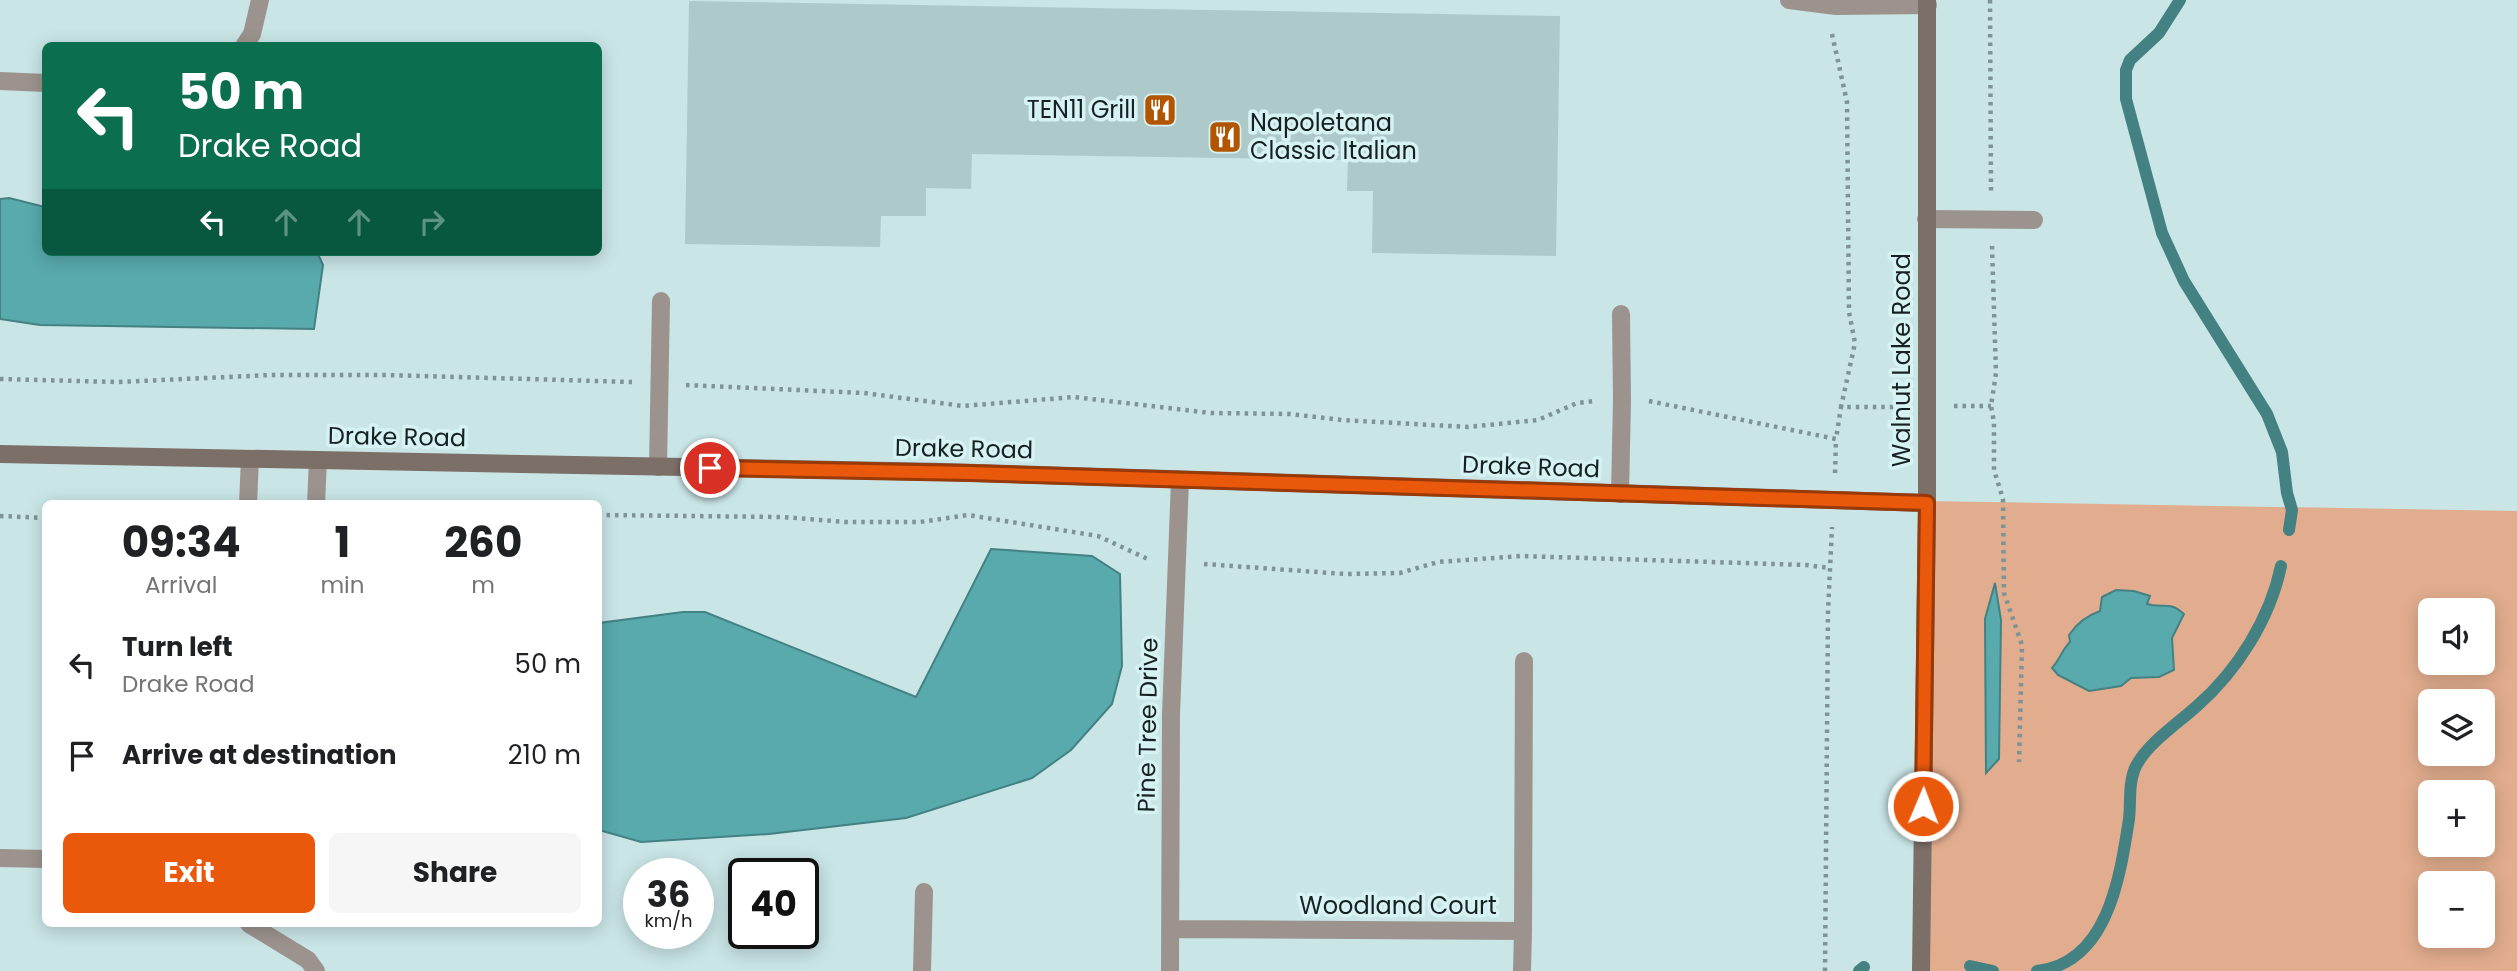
<!DOCTYPE html>
<html lang="en">
<head>
<meta charset="utf-8">
<style>
  body { margin:0; font-family:Poppins,sans-serif; background:#f6f6f6; color:#202124; height:100vh; display:flex; flex-direction:column; font-size:26px; white-space:nowrap }
  * { box-sizing:border-box; margin:0 }
  p { font-size:23px; color:#757577 }
  .icon { flex:none; width:38px; height:38px; fill:none; stroke:currentColor; stroke-width:2; stroke-linecap:round; stroke-linejoin:round }
  .map { position:relative; flex:1; overflow:hidden }
  .sheet { position:absolute; left:42px; top:500px; width:560px; height:427px; display:flex; flex-direction:column; background:#fff; border-radius:10px; box-shadow:0 4px 18px #0003 }
  .sheet>* { flex:none }
  .top-card { position:absolute; left:42px; top:42px; width:560px; height:214px; border-radius:10px; box-shadow:0 4px 18px #0003; background:#0b6e4f; color:#fff; overflow:hidden }
  .controls { position:absolute; left:2418px; top:598px; display:grid; gap:14px }
  .controls a { display:grid; place-items:center; width:77px; height:77px; border-radius:10px; background:#fff; box-shadow:0 4px 18px #0003; font-size:35px }
  .speed { position:absolute; left:623px; top:858px; display:flex; gap:14px; font-size:35px; font-weight:700; text-align:center }
  .speed>* { display:grid; place-content:center; width:91px; height:91px; border-radius:50%; background:#fff; box-shadow:0 4px 18px #0003; line-height:1 }
  .speed small { font-size:18px; font-weight:400 }
  .speed .limit { border:4px solid #111; border-radius:10px; background:#fff; color:#111 }
  .pin { position:absolute; display:grid; place-items:center; width:60px; height:60px; color:#fff; margin:-30px; border:4px solid #fff; border-radius:50%; box-shadow:0 2px 7px #0007 }
  .me { position:absolute; width:77px; margin:-38px; rotate:1deg; stroke-linejoin:round; filter:drop-shadow(0 0 5px #0008) }
  .turn { display:flex; align-items:center; gap:24px; height:147px; padding:0 21px; font-size:32px }
  .turn .icon { width:91px; height:91px; stroke-width:2.5 }
  .turn b { display:block; font-size:49px; line-height:60px }
  .lanes { display:flex; align-items:center; height:66px; padding:0 21px; background:#0003; justify-content:center; gap:35px; direction:ltr }
  .lanes .off { opacity:.35 }
  .eta { display:flex; justify-content:space-evenly; align-items:center; height:119px; text-align:center }
  .eta b { font-size:42px; font-weight:700; line-height:49px }
  .action { display:flex; gap:14px; margin-top:auto; padding:14px 21px }
  .action a { flex:1; height:80px; border-radius:10px; background:#ea580c; color:#fff; font-size:28px; font-weight:700; line-height:80px; text-align:center }
  .action a+a { background:#f6f6f6; color:#202124 }
  ul { padding:0; list-style:none }
  li { display:flex; align-items:center; gap:21px; height:91px; padding:0 21px }
  li div { flex:1 }
  li b { display:block; font-size:26px }
  li em { font-style:normal }
  .map>svg:first-child { display:block }
</style>
</head>
<body>
<div class="map">
<svg width="2517" height="971" viewBox="0 0 2517 971">
  <rect width="100%" height="100%" fill="#c9e5e6"/>
  <path fill="#e2ad8e" fill-rule="evenodd" d="M 1924,501 L 2517,511 L 2517,971 L 1921,971 ZM 2431,611 L 2483,611 L 2483,663 L 2431,663 ZM 2431,702 L 2483,702 L 2483,754 L 2431,754 ZM 2431,793 L 2483,793 L 2483,845 L 2431,845 ZM 2431,884 L 2483,884 L 2483,936 L 2431,936 Z"/>
  <path fill="#58aaad" stroke="#448183" stroke-width="2" d="M 9,198 L 45,207 L 46,252 L 317,252 L 323,265 L 314,329 L 40,325 L 0,319 L 0,199 Z
    M 991,549 L 1092,556 L 1120,574 L 1122,666 L 1112,704 L 1071,750 L 1032,778 L 906,818 L 769,834 L 641,842 L 599,830 L 599,623 L 683,612 L 705,612 L 916,697 Z
    M 1995,583 L 2001,620 L 1999,759 L 1986,773 L 1985,619 Z
    M 2116,590 L 2134,591 L 2150,596 L 2147,604 C 2164,609 2168,600 2184,614 L 2172,638 L 2174,670 L 2159,677 L 2131,678 L 2121,686 L 2089,691 L 2058,675 L 2052,668 C 2060,659 2062,650 2070,642 L 2069,635 C 2077,623 2086,616 2100,611 L 2102,597 Z"/>
  <g fill="none" stroke-linecap="round" stroke-linejoin="round">
    <path stroke="#448183" stroke-width="12" d="M 2180,0 L 2159,33 L 2130,60 L 2126,70 L 2126,99 L 2162,233 L 2184,281 L 2267,414 L 2282,452 L 2287,493 L 2292,510 L 2289,530
      M 1970,966 L 1993,971
      M 1859,971 L 1864,967
      M 2037,971 C 2108,963 2120,877 2129,819 C 2131,803 2128,782 2136,766 C 2148,743 2177,724 2197,706 C 2237,671 2270,619 2281,566"/>
  </g>
  <path fill="#adc9ca" d="M 689,1 L 1560,16 L 1556,256 L 1372,253 L 1373,191 L 1347,191 L 1348,160 L 972,154 L 971,189 L 926,188 L 926,216 L 881,216 L 880,247 L 685,244 Z"/>
  <g fill="none" stroke-linecap="round" stroke-linejoin="round">
    <path stroke="#7f9394" stroke-width="4.5" stroke-dasharray="3.5 5" stroke-linecap="butt" d="M 1990,0 L 1991,192
      M 1832,34 L 1847,102 L 1849,312 L 1855,343 L 1841,407
      M 1992,246 L 1996,373 L 1991,406 L 1994,422 L 1994,470 L 2003,499 L 2004,593 L 2022,645 L 2019,762
      M 0,379 L 118,382 L 271,375 L 386,375 L 632,382
      M 686,385 L 864,393 L 963,406 L 1074,397 L 1211,413 L 1290,414 L 1342,420 L 1468,427 L 1538,420 L 1577,403 L 1595,401
      M 1649,401 L 1836,439 L 1841,407 L 1899,407
      M 1954,406 L 1991,406
      M 1835,473 L 1836,439
      M 434,504 L 472,504
      M 598,515 L 783,517 L 845,522 L 920,522 L 968,515 L 1098,536 L 1150,560
      M 0,516 L 46,518
      M 1204,564 L 1345,574 L 1400,573 L 1438,562 L 1521,556 L 1806,565 L 1829,568
      M 1825,971 L 1828,612 L 1832,527"/>
    <path stroke="#9c938e" stroke-width="18" d="M 1789,0 L 1836,6 L 1928,5
      M 244,46 L 252,34 L 260,0
      M 0,81 L 46,83
      M 1926,219 L 2034,220
      M 658,467 L 661,301
      M 1620,494 L 1622,400 L 1621,314"/>
    <path stroke="#9c938e" stroke-width="18" d="M 248,504 L 250,459
      M 316,504 L 318,460
      M 0,858 L 46,859
      M 249,924 L 308,960 L 316,971
      M 1171,929 L 1523,931 L 1524,661
      M 922,971 L 924,892
      M 1170,971 L 1171,715 L 1180,480
      M 1522,971 L 1523,931"/>
    <path stroke="#7c6f68" stroke-width="18" d="M 0,454 L 943,472 L 1927,503
      M 1921,971 L 1927,503 L 1927,0"/>
  </g>
  <g fill="none" stroke-linecap="round" stroke-linejoin="round">
    <defs>
      <path id="route" d="M 710,468 L 970,473 L 1927,503 L 1923,806"/>
    </defs>
    <use href="#route" stroke="#983908" stroke-width="18"/>
    <use href="#route" stroke="#ea580c" stroke-width="12"/>
  </g>
  <defs>
    <symbol id="restaurant-square" viewBox="-11 -11 22 22"><rect x="-9" y="-9" width="18" height="18" rx="4" fill="#b25500" stroke="#d6f2f3"/><path d="M-5-6h1v4h1v-4h1v4h1v-4h1v5L-1.5 .5V6h-2V.5L-5-1ZM5-6V6H3V1.5H1.5Q1.5-4 5-6Z" fill="#fff"/></symbol>
  </defs>
  <g fill-rule="evenodd">
    <use href="#restaurant-square" x="1141" y="91" width="38" height="38"/>
    <use href="#restaurant-square" x="1206" y="118" width="38" height="38"/>
  </g>
  <g text-anchor="middle" stroke-width="7" stroke-linejoin="round" paint-order="stroke">
    <g font-size="24" fill="#172122" stroke="#d6f2f3" text-anchor="end">
      <text x="1136" y="118">TEN11 Grill</text>
      <text x="1250" y="131" text-anchor="start">Napoletana<tspan x="1250" dy="28">Classic Italian</tspan></text>
    </g>
    <g font-size="24" fill="#172122" stroke="#d6f2f3">
      <text transform="translate(1902 360) rotate(-90)" y="8">Walnut Lake Road</text>
      <text transform="translate(397 437) rotate(1)" y="8">Drake Road</text>
      <text transform="translate(964 449) rotate(1)" y="8">Drake Road</text>
      <text transform="translate(1531 467) rotate(2)" y="8">Drake Road</text>
      <text transform="translate(1148 725) rotate(-89)" y="8">Pine Tree Drive</text>
      <text x="1398" y="914">Woodland Court</text>
    </g>
  </g>
</svg>
<div class="controls">
<a><svg class="icon" aria-label="sound" viewBox="0 0 24 24"><path d="M4 9h4l5-4v14l-5-4H4zM17 9q2 3 0 6"/></svg></a>
<a><svg class="icon" aria-label="layers" viewBox="0 0 24 24"><path d="M12 4l9 5-9 5-9-5zM3 14l9 5 9-5"/></svg></a>
<a>+</a>
<a>−</a>
</div>
<div class="speed"><div>36<small>km/h</small></div><div class="limit">40</div></div>
<div class="pin" style="left:710px;top:468px;background:#d93025"><svg class="icon" aria-label="arrive" viewBox="0 0 24 24"><path d="M6 21V4h12l-3 4 3 4H6"/></svg></div>
<svg class="me" style="left:1923px;top:806px" viewBox="-20 -20 40 40"><circle r="17" fill="#ea580c" stroke="#fff" stroke-width="3"/><path d="M0-11L8 9 0 5-8 9z" fill="#fff"/></svg>
<div class="top-card">
<div class="turn"><svg class="icon" aria-label="left" viewBox="0 0 24 24"><path d="M17 20v-9H6M10 6l-5 5 5 5"/></svg><div><b>50 m</b>Drake Road</div></div>
<div class="lanes"><svg class="icon" aria-label="left" viewBox="0 0 24 24"><path d="M17 20v-9H6M10 6l-5 5 5 5"/></svg><svg class="icon off" aria-label="ahead" viewBox="0 0 24 24"><path d="M12 20V5M6 11l6-6 6 6"/></svg><svg class="icon off" aria-label="ahead" viewBox="0 0 24 24"><path d="M12 20V5M6 11l6-6 6 6"/></svg><svg class="icon off" aria-label="right" viewBox="0 0 24 24"><path d="M7 20v-9h11M14 6l5 5-5 5"/></svg></div>
</div>
<section class="sheet">
<div class="eta">
<div><b>09:34</b><p>Arrival</p></div>
<div><b>1</b><p>min</p></div>
<div><b>260</b><p>m</p></div>
</div>
<ul>
<li><svg class="icon" aria-label="left" viewBox="0 0 24 24"><path d="M17 20v-9H6M10 6l-5 5 5 5"/></svg><div><b>Turn left</b><p>Drake Road</p></div><em>50 m</em></li>
<li><svg class="icon" aria-label="arrive" viewBox="0 0 24 24"><path d="M6 21V4h12l-3 4 3 4H6"/></svg><div><b>Arrive at destination</b></div><em>210 m</em></li>
</ul>
<div class="action"><a>Exit</a><a>Share</a></div>
</section>
</div>
</body>
</html>
